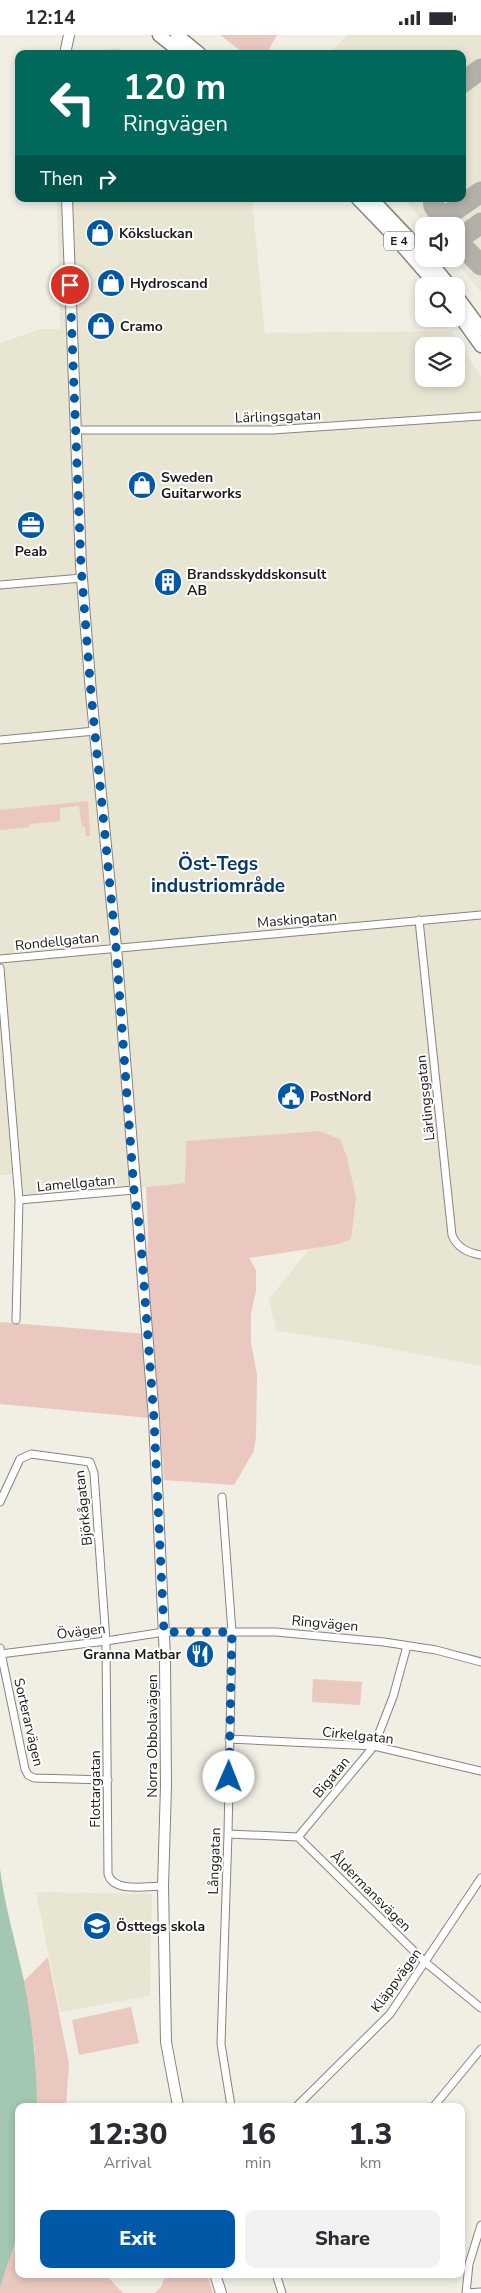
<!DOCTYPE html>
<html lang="en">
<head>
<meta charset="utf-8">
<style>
  body { margin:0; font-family:"Nunito Sans",sans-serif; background:#f2f2f3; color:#2b2b33; height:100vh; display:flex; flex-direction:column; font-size:19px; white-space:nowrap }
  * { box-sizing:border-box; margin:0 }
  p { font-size:16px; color:#7c7c81 }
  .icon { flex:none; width:28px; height:28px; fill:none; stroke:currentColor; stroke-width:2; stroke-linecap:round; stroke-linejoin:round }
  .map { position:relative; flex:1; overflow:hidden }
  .side { position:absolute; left:15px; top:2068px; width:450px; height:175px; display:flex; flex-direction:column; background:#fff; border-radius:10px; box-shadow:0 2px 8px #0003 }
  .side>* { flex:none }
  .hud { position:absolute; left:15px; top:15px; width:451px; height:152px; border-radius:10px; box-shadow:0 2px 8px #0003; background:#00695c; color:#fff; overflow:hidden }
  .fabs { position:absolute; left:415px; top:182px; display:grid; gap:10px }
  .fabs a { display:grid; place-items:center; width:50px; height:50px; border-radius:10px; background:#fff; box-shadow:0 2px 8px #0003; font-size:25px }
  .pin { position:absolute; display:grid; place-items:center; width:42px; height:42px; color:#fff; margin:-21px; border:2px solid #fff; border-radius:50%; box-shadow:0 1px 5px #0007 }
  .me { position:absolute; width:55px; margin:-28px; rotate:1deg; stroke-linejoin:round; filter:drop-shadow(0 0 4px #0008) }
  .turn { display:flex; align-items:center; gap:18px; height:105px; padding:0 25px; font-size:22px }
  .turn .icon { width:65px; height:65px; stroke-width:2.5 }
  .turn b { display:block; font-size:35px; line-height:42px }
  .then { display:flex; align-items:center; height:48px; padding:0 25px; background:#0003; gap:10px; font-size:19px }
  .eta { display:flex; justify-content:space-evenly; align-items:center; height:85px; text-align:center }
  .eta b { font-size:30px; font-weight:800; line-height:35px }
  .cta { display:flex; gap:10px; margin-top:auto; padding:10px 25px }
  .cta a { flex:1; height:58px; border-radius:10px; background:#0158a6; color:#fff; font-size:20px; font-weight:800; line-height:58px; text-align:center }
  .cta a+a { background:#f2f2f3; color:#2b2b33 }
  .status { display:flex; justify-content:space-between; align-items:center; height:35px; padding:0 25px; background:#fff; direction:ltr }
  .status svg { height:14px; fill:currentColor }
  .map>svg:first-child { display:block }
</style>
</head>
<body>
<div class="status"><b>12:14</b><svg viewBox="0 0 49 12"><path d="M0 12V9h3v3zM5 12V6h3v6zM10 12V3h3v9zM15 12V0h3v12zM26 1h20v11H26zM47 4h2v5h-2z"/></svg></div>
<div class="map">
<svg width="481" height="2258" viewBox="0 0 481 2258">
  <rect width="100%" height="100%" fill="#f1eee4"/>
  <path fill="#e9e5d3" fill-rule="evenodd" d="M 347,0 L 481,0 L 481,257 L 454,224 L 456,224 L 456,191 L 427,191 L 404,164 L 462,164 L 462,19 L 329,19 Z
    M 118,13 L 137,19 L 82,19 L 83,18 Z
    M 57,164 L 252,164 L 265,298 L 451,296 L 481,342 L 481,1331 L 355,1307 L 276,1296 L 269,1264 L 309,1214 L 335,1210 L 347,1122 L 340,1104 L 319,1096 L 186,1107 L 185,1148 L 146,1152 L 19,1165 L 17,1140 L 0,1140 L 0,308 L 41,294 L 60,294 ZM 424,311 L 456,311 L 456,344 L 424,344 Z
    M 36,1857 L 152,1859 L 150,1961 L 60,1977 Z"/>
  <path fill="#eac7bf" d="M 220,0 L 277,0 L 266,19 L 245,19 Z
    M 88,766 L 90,801 L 86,801 L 85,791 L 82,792 L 79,771 L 60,773 L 60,786 L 30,789 L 29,792 L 0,795 L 0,775 Z
    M 319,1096 L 340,1104 L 347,1122 L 356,1163 L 351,1204 L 335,1210 L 249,1223 L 256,1235 L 256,1256 L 251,1279 L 251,1307 L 257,1340 L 256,1401 L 254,1416 L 234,1450 L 164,1445 L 160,1384 L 0,1369 L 0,1287 L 146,1299 L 148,1197 L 146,1152 L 185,1148 L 186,1106 Z
    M 313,1644 L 362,1647 L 360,1670 L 312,1667 Z
    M 48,1922 L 69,2029 L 66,2071 L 37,2071 L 35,2015 L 24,1946 Z
    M 131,1972 L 139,2008 L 79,2020 L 72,1985 Z
    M 19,2196 L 19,2239 L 105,2239 L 123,2258 L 0,2258 L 0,2252 Z
    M 166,2239 L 207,2239 L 213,2258 L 155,2258 L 161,2252 Z"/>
  <path fill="#a3c7b2" d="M 0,1834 C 5,1872 16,1909 24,1946 C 32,1988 37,2029 37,2071 L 19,2071 L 19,2196 L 0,2252 Z"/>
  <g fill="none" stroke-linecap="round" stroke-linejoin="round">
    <path stroke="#b2b0a8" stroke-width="21" d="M 462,48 L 481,34
      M 433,164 L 434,171 L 448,191
      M 442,184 L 481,157
      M 456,205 L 481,230
      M 456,206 L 481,188"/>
    <defs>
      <path id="street" d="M 75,395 L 272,395 L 481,381
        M 0,550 L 82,543
        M 0,705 L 95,696
        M 419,885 L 452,1200 C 457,1213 468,1218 481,1220
        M 0,924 L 481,880
        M 0,933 L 19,1165 L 16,1285
        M 19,1165 L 134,1155
        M 222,1462 L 232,1597 L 228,1799 L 221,2009 L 231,2071
        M 0,1467 L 20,1424 L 31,1419 L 90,1427 L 94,1438 L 106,1606 L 108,1839 C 113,1858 148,1851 163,1851
        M 0,1613 L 25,1734 L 28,1740 L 34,1743 L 108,1745
        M 0,1619 L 106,1606 L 164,1597 L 276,1597 L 384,1607 L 436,1615 L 481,1627
        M 229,1704 L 374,1711 L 481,1736
        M 228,1799 L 298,1802 L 425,1927 L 481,1973
        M 298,1802 L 374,1711 L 393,1662 L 407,1611
        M 297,2071 L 390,1979 L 481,1843
        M 434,2071 L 481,2014
        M 276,2239 L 282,2258
        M 466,2258 L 469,2229 L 481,2190
        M 467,2258 L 481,2257"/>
      <path id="secondary" d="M 65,19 L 69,0
        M 67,164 L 81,531 L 91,658 L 116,912 L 154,1383 L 165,1623 L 166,1751 L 163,1851 L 166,2007 L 178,2071
        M 215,2239 L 221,2258"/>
      <path id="highway" d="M 159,0 L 183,19
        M 177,0 L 200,19
        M 358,164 L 390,197 L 437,251
        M 372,164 L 424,219
        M 428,224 L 450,251
        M 456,260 L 481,294
        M 456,276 L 481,311"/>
    </defs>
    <use href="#street" stroke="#87857c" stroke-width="9"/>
    <use href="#secondary" stroke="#87857c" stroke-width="12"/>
    <use href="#highway" stroke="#87857c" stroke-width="15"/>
    <use href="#street" stroke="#fff" stroke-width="7"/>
    <use href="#secondary" stroke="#fff" stroke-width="10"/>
    <use href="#highway" stroke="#fff" stroke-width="12"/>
  </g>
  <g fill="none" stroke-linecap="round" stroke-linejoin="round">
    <path stroke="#0158a6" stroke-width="9" stroke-dasharray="0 16.2" d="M 70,250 L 81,531 L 91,658 L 116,912 L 134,1155 L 140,1196 L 154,1384 L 164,1597 L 232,1597 L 229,1742"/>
  </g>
  <defs>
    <symbol id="shop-disc" viewBox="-11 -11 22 22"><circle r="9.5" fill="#0158a6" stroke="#fff"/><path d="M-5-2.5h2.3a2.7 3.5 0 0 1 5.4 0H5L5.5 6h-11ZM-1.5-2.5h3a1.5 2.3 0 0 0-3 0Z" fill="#fff"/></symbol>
    <symbol id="office-disc" viewBox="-11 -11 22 22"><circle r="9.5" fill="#0158a6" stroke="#fff"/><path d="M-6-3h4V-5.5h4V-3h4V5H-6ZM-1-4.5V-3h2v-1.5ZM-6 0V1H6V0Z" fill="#fff"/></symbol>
    <symbol id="building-disc" viewBox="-11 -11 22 22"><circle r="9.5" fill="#0158a6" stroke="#fff"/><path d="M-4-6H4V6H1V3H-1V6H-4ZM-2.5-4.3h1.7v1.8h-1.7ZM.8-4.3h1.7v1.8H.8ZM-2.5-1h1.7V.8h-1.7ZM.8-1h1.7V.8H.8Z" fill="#fff"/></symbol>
    <symbol id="civic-disc" viewBox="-11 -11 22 22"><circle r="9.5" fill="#0158a6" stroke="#fff"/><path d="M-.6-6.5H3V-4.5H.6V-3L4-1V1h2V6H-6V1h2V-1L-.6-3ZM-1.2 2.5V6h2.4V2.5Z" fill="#fff"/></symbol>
    <symbol id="restaurant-disc" viewBox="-11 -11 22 22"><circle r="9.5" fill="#0158a6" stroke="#fff"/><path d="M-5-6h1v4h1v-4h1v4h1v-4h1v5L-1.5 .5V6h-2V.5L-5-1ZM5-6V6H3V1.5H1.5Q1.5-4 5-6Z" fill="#fff"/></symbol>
    <symbol id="school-disc" viewBox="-11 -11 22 22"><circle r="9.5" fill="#0158a6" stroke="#fff"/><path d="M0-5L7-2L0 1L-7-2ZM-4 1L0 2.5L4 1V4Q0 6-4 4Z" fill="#fff"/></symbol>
  </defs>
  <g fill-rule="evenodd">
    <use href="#shop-disc" x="84" y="182" width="32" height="32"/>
    <use href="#shop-disc" x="95" y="232" width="32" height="32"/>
    <use href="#shop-disc" x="85" y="275" width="32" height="32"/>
    <use href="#shop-disc" x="126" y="434" width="32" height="32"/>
    <use href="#office-disc" x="15" y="474" width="32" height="32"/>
    <use href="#building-disc" x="152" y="531" width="32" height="32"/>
    <use href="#civic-disc" x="275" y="1045" width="32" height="32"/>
    <use href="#restaurant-disc" x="184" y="1603" width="32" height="32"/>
    <use href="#school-disc" x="81" y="1875" width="32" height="32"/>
  </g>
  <g text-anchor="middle" stroke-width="4" stroke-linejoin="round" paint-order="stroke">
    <rect fill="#fff" stroke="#605f5d" stroke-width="1" x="384" y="196.5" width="30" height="19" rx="4"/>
    <g font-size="12" font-weight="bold" fill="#1c1b17">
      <text x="399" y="210">E 4</text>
    </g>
    <g font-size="14" font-weight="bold" fill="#1c1b17" stroke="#fff" text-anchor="start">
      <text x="119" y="203">Köksluckan</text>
      <text x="130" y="253">Hydroscand</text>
      <text x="120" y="296">Cramo</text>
      <text x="161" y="447">Sweden<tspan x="161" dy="16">Guitarworks</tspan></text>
      <text x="31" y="521" text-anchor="middle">Peab</text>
      <text x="187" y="544">Brandsskyddskonsult<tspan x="187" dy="16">AB</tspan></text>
      <text x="310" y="1066">PostNord</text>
      <text x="181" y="1624" text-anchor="end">Granna Matbar</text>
      <text x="116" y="1896">Östtegs skola</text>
    </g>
    <g font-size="14" fill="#1c1b17" stroke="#fff">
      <text transform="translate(278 381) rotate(-2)" y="5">Lärlingsgatan</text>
      <text transform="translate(297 884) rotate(-5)" y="5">Maskingatan</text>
      <text transform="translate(57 906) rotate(-6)" y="5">Rondellgatan</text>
      <text transform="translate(425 1063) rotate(-96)" y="5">Lärlingsgatan</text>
      <text transform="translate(76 1148) rotate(-5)" y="5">Lamellgatan</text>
      <text transform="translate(83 1473) rotate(-96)" y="5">Björkågatan</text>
      <text transform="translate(325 1588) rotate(5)" y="5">Ringvägen</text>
      <text transform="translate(81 1596) rotate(-7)" y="5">Övägen</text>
      <text transform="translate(29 1687) rotate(77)" y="5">Sorterarvägen</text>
      <text transform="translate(358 1700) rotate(6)" y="5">Cirkelgatan</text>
      <text transform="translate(152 1701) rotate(-90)" y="5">Norra Obbolavägen</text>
      <text transform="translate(331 1742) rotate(-50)" y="5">Bigatan</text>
      <text transform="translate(95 1754) rotate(-90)" y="5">Flottargatan</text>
      <text transform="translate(214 1826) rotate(-88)" y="5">Långgatan</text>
      <text transform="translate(371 1856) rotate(45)" y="5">Åldermansvägen</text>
      <text transform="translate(396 1945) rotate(-54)" y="5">Kläppvägen</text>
    </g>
    <g font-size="19" font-weight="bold" fill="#07386a" stroke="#fff">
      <text x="218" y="835">Öst-Tegs<tspan x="218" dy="22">industriområde</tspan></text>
    </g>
  </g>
</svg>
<div class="fabs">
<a><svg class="icon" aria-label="sound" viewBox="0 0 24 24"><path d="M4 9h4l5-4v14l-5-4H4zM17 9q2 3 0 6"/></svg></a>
<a><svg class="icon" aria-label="search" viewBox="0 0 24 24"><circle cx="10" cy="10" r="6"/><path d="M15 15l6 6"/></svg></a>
<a><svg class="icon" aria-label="layers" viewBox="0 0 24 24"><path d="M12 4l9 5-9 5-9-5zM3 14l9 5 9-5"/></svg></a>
</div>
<div class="pin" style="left:70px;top:250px;background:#d93025"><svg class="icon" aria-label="arrive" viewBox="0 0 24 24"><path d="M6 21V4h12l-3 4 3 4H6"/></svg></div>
<svg class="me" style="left:229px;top:1742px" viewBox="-20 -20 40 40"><circle r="19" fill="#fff"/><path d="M0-13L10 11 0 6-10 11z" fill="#0158a6"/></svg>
<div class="hud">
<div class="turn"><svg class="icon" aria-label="left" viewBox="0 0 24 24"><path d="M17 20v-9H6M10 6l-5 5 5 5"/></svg><div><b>120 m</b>Ringvägen</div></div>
<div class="then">Then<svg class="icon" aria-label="right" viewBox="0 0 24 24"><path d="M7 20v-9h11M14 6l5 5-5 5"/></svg></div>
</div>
<section class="side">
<div class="eta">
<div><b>12:30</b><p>Arrival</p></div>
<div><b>16</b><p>min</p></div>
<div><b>1.3</b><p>km</p></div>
</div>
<div class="cta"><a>Exit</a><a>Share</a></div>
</section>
</div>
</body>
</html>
